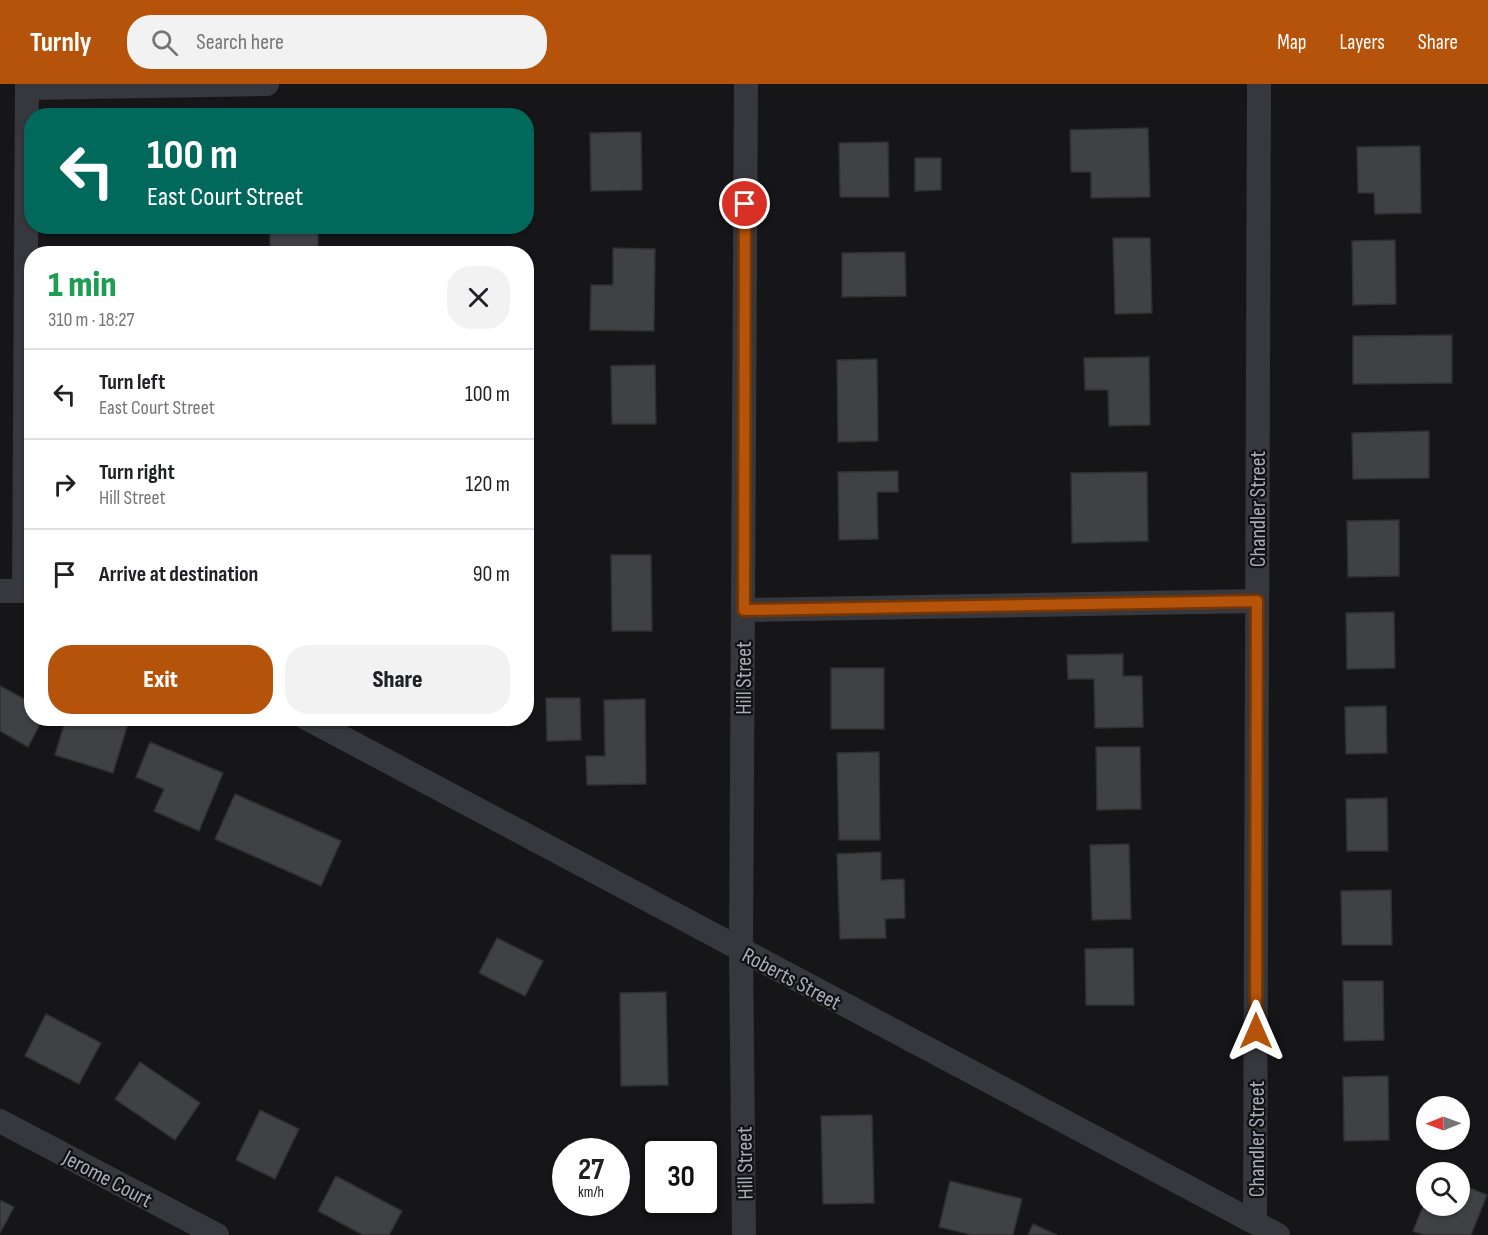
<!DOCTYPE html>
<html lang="en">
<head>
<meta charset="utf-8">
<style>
  body { margin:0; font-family:"Sofia Sans Condensed",sans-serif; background:#f2f2f2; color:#202124; height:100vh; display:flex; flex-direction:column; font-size:22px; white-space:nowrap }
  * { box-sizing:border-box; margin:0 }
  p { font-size:20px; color:#757577 }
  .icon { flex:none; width:33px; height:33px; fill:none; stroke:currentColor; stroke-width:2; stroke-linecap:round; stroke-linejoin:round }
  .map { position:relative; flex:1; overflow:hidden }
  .side { position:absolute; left:24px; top:162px; width:510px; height:480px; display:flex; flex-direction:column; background:#fff; border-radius:24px; box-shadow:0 2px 4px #0004 }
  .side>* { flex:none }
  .hud { position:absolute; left:24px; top:24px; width:510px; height:126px; border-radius:24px; box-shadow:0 2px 4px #0004; background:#00695c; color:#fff; overflow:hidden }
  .needle { width:39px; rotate:269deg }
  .tools { position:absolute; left:1416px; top:1012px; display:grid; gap:12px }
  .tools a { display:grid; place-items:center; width:54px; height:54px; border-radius:50%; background:#fff; box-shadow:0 2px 4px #0004; font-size:30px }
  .speed { position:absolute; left:552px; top:1054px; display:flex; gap:12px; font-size:30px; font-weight:700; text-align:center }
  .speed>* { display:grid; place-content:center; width:78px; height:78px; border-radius:50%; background:#fff; box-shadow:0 2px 4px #0004; line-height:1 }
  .speed small { font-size:15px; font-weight:400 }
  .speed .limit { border:3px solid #111; border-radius:9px; background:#fff; color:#111 }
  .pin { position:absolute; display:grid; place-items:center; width:51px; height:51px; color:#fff; margin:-26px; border:3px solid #fff; border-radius:50%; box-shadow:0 2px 6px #0007 }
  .me { position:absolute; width:66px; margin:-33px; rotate:0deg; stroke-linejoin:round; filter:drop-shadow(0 0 4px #0008) }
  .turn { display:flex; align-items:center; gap:21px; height:126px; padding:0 24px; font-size:27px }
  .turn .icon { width:78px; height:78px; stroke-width:2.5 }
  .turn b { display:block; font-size:42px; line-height:51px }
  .round { display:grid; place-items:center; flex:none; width:63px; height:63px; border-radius:24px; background:#f2f2f2 }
  .headline { display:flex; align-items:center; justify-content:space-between; height:102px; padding:0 24px }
  h1 { font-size:36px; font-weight:800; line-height:45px; color:#1e9e55 }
  .button { display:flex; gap:12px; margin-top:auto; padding:12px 24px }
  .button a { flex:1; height:69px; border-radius:24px; background:#b45309; color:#fff; font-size:24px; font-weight:800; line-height:69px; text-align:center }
  .button a+a { background:#f2f2f2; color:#202124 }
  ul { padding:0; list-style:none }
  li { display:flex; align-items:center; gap:18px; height:90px; padding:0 24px; border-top:2px solid #e0e0e0 }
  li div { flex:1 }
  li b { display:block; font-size:22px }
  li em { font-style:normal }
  header { display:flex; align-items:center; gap:36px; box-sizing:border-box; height:84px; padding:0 30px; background:#b45309; color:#fff }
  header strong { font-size:28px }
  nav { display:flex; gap:33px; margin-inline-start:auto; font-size:21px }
  .search { width:420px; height:54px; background:#f2f2f2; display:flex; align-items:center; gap:15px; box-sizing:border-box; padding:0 21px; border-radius:24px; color:#757577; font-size:22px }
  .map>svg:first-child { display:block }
</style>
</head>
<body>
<header>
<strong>Turnly</strong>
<div class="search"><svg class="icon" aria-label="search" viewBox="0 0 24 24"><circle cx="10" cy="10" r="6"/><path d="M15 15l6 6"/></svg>Search here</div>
<nav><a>Map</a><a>Layers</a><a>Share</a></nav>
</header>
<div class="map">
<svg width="1488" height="1151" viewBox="0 0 1488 1151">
  <rect width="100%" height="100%" fill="#161618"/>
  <path fill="#404145" stroke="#303034" stroke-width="1.5" d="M 1148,44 L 1150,113 L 1091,114 L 1091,88 L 1071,88 L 1070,46 Z
    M 641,48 L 642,106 L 591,107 L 590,49 Z
    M 888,58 L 889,113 L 840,113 L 839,59 Z
    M 1420,62 L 1421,129 L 1375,130 L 1374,109 L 1358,109 L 1357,63 Z
    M 915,74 L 941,74 L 941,106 L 915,107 Z
    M 270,142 L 318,142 L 318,170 L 270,170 Z
    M 447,142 L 496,142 L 496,145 L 447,146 Z
    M 1113,154 L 1150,154 L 1152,229 L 1115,230 Z
    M 1395,156 L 1396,220 L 1353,221 L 1352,157 Z
    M 613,164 L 655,165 L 654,247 L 590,246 L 591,201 L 613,201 Z
    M 155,165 L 155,170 L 115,170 L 115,166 Z
    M 905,168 L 906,212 L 842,213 L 842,169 Z
    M 1452,251 L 1452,299 L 1353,300 L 1353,252 Z
    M 1149,273 L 1150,341 L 1109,342 L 1108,306 L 1085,306 L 1084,274 Z
    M 877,275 L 878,357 L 838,358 L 837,276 Z
    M 655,281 L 656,340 L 612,340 L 611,282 Z
    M 1429,347 L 1429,394 L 1353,395 L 1352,349 Z
    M 898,387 L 898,408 L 877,408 L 878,455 L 839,456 L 838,388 Z
    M 1147,388 L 1148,457 L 1072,459 L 1071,389 Z
    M 1399,436 L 1399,492 L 1348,493 L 1347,437 Z
    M 611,471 L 651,471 L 652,547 L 612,547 Z
    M 1394,528 L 1395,584 L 1347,585 L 1346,529 Z
    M 1123,570 L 1123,592 L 1142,592 L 1143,643 L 1095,644 L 1094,595 L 1068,595 L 1067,571 Z
    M 831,584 L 884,584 L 884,645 L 831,645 Z
    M 0,602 L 32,619 L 32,634 L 43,634 L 28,663 L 0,647 Z
    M 546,614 L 580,614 L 581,656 L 547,657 Z
    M 645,615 L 646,700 L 587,701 L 586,672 L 605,672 L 604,616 Z
    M 1386,622 L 1387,669 L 1346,670 L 1345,623 Z
    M 66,634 L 129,636 L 113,689 L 55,671 Z
    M 150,658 L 223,689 L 199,747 L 154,727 L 164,705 L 136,693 Z
    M 1096,663 L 1140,663 L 1141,725 L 1097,726 Z
    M 879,668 L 880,756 L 839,756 L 837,669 Z
    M 235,710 L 341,757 L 321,802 L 215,755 Z
    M 1387,714 L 1388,767 L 1347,767 L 1346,715 Z
    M 1129,760 L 1131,835 L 1092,836 L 1090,761 Z
    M 881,768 L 881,796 L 904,795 L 905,834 L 885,835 L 886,854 L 840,855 L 837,770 Z
    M 1391,806 L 1392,861 L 1342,861 L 1341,807 Z
    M 497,854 L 543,877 L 525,912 L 479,889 Z
    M 1133,864 L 1134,921 L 1086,921 L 1085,865 Z
    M 1343,897 L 1383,897 L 1384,956 L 1344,957 Z
    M 666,908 L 668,1001 L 621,1002 L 620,909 Z
    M 46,930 L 101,959 L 79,1000 L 25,972 Z
    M 140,978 L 200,1019 L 175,1056 L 115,1015 Z
    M 1388,992 L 1389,1056 L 1344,1057 L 1343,993 Z
    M 260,1026 L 299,1045 L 275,1095 L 236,1076 Z
    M 872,1031 L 874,1119 L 823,1120 L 821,1032 Z
    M 336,1092 L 402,1127 L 389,1151 L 363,1151 L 318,1127 Z
    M 950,1097 L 1022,1115 L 1013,1151 L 972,1151 L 939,1143 Z
    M 1460,1100 L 1487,1111 L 1471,1151 L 1424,1151 L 1413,1147 L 1426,1115 L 1426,1122 L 1460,1122 Z
    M 0,1116 L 14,1123 L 0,1149 Z
    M 1033,1140 L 1057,1151 L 1028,1151 Z"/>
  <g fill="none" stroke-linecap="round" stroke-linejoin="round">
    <path stroke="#37383d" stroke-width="24" d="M 27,4 L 267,0
      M 24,506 L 27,0
      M 0,507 L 32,507
      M 744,526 L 1257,517
      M 306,634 L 1278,1151
      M 0,1037 L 217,1151
      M 1255,1138 L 1259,0
      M 744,1151 L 741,867 L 746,0"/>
  </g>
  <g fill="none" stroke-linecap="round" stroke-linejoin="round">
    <defs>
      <path id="route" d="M 745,120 L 744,526 L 1257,517 L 1256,947"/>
    </defs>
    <use href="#route" stroke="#753606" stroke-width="15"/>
    <use href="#route" stroke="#b45309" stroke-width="10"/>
  </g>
  <g text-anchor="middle" stroke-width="4.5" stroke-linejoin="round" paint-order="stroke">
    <g font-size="22" fill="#a8adb8" stroke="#111113">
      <text transform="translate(1257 425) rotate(-90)" y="8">Chandler Street</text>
      <text transform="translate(743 594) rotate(-90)" y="8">Hill Street</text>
      <text transform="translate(792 894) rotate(28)" y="8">Roberts Street</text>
      <text transform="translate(1256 1055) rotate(-90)" y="8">Chandler Street</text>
      <text transform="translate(744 1079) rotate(-91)" y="8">Hill Street</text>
      <text transform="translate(108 1094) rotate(28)" y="8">Jerome Court</text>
    </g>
  </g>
</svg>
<div class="tools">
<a><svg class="needle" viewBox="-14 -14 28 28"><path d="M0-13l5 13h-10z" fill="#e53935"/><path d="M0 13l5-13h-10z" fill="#757577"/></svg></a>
<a><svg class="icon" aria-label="search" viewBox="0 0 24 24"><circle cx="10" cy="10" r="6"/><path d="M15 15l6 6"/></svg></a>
</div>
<div class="speed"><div>27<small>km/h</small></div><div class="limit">30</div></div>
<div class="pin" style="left:745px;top:120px;background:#d93025"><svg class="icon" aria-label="arrive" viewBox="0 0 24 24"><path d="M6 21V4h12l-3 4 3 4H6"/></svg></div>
<svg class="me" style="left:1256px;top:947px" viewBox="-20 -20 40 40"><path d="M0-17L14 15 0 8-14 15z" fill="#b45309" stroke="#fff" stroke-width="4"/></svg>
<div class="hud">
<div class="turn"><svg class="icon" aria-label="left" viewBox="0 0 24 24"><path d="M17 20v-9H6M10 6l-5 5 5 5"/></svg><div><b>100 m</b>East Court Street</div></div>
</div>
<section class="side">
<div class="headline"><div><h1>1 min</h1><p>310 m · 18:27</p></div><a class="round"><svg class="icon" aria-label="close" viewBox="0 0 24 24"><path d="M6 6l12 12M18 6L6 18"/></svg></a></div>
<ul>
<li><svg class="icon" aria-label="left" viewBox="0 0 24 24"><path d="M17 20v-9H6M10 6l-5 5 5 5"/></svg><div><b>Turn left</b><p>East Court Street</p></div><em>100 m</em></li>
<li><svg class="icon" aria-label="right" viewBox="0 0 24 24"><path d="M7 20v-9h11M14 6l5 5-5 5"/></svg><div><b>Turn right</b><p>Hill Street</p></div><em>120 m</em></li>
<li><svg class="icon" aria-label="arrive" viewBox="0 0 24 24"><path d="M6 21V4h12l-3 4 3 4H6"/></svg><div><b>Arrive at destination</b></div><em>90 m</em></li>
</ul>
<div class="button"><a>Exit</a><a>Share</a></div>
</section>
</div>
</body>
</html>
